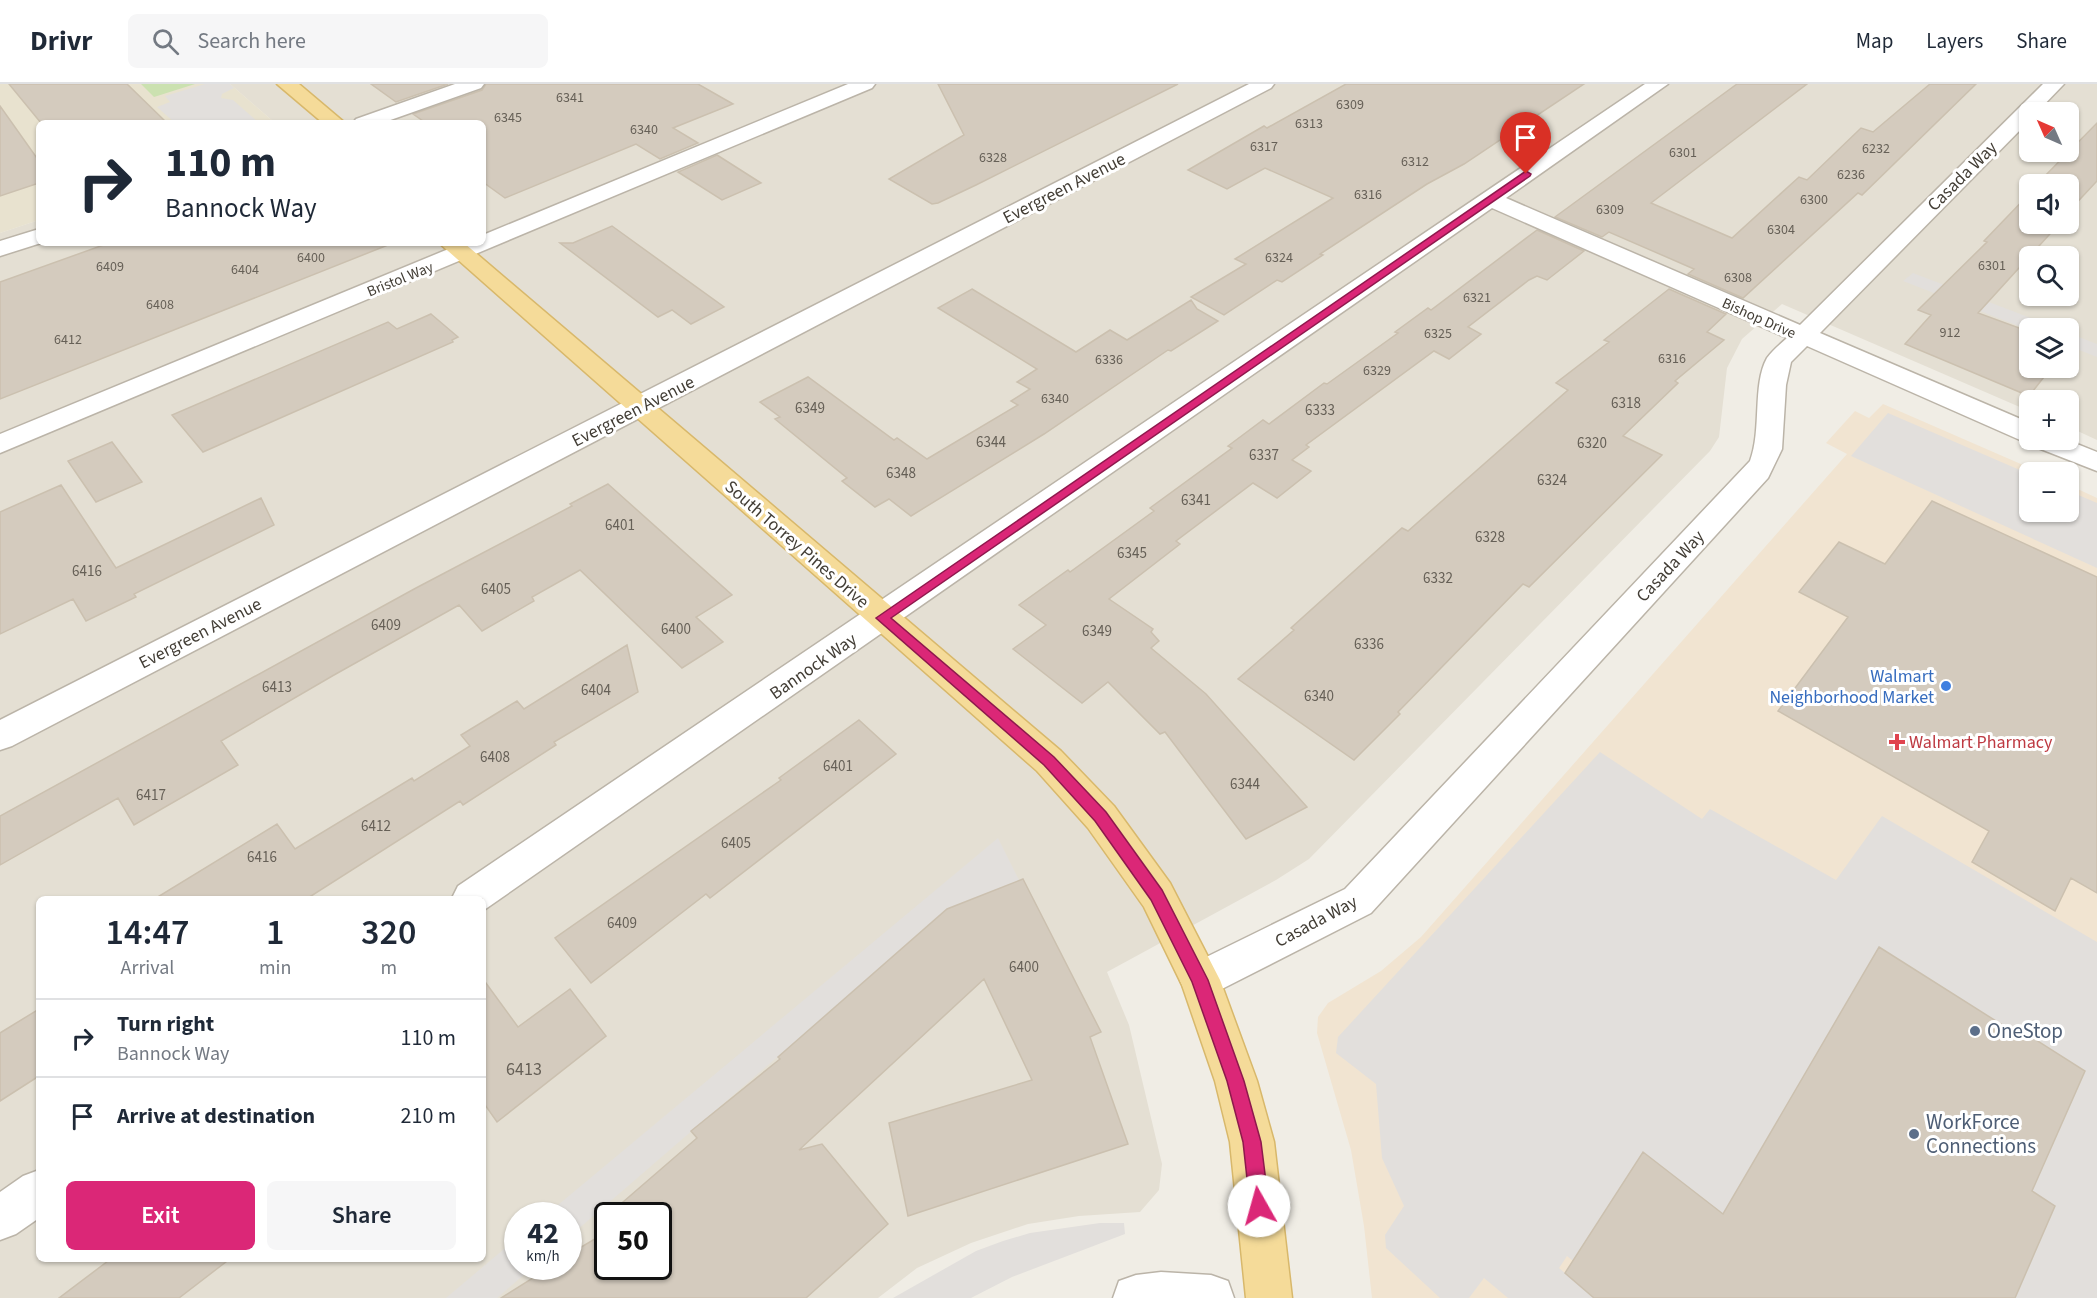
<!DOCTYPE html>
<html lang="en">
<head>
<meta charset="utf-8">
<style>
  body { margin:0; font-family:"Source Sans 3",sans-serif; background:#f6f6f7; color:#1f2937; height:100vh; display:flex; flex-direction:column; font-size:22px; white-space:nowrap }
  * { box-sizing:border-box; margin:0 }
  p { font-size:20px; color:#747a83 }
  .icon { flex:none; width:33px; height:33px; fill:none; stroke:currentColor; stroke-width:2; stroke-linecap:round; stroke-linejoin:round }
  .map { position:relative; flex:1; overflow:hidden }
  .side { position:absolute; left:36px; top:812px; width:450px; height:366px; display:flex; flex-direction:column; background:#fff; border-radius:9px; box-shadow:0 2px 4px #0004 }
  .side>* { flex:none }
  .banner { position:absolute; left:36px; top:36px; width:450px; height:126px; border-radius:9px; box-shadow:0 2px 4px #0004; background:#fff; color:#1f2937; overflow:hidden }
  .needle { width:39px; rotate:315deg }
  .fabs { position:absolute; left:2019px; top:18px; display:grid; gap:12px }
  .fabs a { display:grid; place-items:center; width:60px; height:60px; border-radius:9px; background:#fff; box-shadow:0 2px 4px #0004; font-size:30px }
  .speed { position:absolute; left:504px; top:1118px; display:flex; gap:12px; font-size:30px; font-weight:700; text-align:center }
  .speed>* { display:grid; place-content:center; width:78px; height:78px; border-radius:50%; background:#fff; box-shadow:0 2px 4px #0004; line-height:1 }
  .speed small { font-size:15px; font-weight:400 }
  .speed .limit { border:3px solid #111; border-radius:9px; background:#fff; color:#111 }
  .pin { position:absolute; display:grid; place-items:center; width:51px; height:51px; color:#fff; margin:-62px -26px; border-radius:50% 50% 50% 0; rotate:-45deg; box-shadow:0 0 6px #0007 }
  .pin .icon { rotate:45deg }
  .me { position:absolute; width:66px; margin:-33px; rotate:353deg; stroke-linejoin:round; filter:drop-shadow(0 0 4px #0008) }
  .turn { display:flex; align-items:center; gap:21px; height:126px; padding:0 30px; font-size:27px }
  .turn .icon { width:78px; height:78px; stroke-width:2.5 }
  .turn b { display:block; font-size:42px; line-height:51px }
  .eta { display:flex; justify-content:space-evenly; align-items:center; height:102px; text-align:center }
  .eta b { font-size:36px; font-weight:600; line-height:42px }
  .button { display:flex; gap:12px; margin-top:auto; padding:12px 30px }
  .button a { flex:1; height:69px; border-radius:9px; background:#db2777; color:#fff; font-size:24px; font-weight:600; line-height:69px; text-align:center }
  .button a+a { background:#f6f6f7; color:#1f2937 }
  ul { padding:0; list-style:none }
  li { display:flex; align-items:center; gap:18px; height:78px; padding:0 30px; border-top:2px solid #e0e1e3 }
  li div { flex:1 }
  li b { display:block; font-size:22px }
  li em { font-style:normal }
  header { display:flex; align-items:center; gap:36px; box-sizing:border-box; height:84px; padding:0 30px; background:#fff; border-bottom:2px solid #e0e1e3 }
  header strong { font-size:28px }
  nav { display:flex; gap:33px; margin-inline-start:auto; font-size:21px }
  .search { width:420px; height:54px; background:#f6f6f7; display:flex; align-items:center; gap:15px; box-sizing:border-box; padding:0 21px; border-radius:9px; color:#747a83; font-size:22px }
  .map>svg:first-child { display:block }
</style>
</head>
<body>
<header>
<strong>Drivr</strong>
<div class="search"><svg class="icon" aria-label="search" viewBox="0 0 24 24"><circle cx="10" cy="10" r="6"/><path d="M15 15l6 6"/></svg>Search here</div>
<nav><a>Map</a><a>Layers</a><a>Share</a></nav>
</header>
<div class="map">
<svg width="2097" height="1214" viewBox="0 0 2097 1214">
  <rect width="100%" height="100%" fill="#f0ede5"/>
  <path fill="#e4dfd3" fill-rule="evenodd" d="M 230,0 L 2097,0 L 2097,356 L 2069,343 L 2068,316 L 2030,316 L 2029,327 L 1782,220 L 1742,255 L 1727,284 L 1719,353 L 1710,367 L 1309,775 L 1276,796 L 1107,888 L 1129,941 L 1162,1080 L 1159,1106 L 1140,1128 L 1079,1132 L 1028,1140 L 971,1159 L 917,1184 L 878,1214 L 0,1214 L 0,149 L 39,136 L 39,159 L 483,159 L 483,39 L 275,39 ZM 2030,28 L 2068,28 L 2068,68 L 2030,68 ZM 2030,100 L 2068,100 L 2068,140 L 2030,140 ZM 2030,172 L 2068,172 L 2068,212 L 2030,212 ZM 2030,244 L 2068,244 L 2068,284 L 2030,284 ZM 39,814 L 483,814 L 483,1174 L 39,1174 ZM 518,1131 L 568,1131 L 568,1182 L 518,1182 ZM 608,1131 L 658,1131 L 658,1182 L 608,1182 Z"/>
  <path fill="#f1e4d1" d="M 1883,320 L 2039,388 L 2030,388 L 2030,428 L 2068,428 L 2069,401 L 2097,414 L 2097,1214 L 1372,1214 L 1364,1142 L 1351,1066 L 1317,949 L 1318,933 L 1328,919 L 1381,887 L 1421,853 L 1847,370 L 1826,359 L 1855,327 L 1869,334 Z"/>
  <path fill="#e8e2cf" d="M 0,0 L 230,0 L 275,39 L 39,39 L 39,136 L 0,149 Z"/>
  <path fill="#cbe1b0" d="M 141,0 L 195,0 L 154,13 Z"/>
  <path fill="#e2dfdc" d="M 205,0 L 230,0 L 234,4 L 222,10 L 221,14 L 233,16 L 259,39 L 175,39 L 157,23 L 170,18 L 165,12 Z
    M 1913,189 L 2057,244 L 2030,244 L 2029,246 L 1903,197 Z
    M 2068,249 L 2097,260 L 2097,273 L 2069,262 Z
    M 1888,329 L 2029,390 L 2030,428 L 2068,428 L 2069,407 L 2097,419 L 2097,484 L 1851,372 Z
    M 1600,668 L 1702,735 L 1710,725 L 1836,796 L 1882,732 L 2097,858 L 2097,1214 L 2015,1214 L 2054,1123 L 2032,1107 L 2085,987 L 2018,944 L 2015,948 L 2011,947 L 1879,863 L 1723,1130 L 1643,1068 L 1573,1177 L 1567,1172 L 1559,1184 L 1594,1214 L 1508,1214 L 1484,1194 L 1469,1214 L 1440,1214 L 1386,1164 L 1385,1151 L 1404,1122 L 1382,1074 L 1376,1000 L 1336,969 L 1338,953 Z
    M 998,754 L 1019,796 L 950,824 L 569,1153 L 568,1131 L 546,1131 Z
    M 1100,1139 L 1124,1139 L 1125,1150 L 1012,1193 L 971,1214 L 893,1214 L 976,1167 L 1003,1157 L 1030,1149 Z
    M 517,1154 L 518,1182 L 534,1182 L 497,1214 L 446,1214 Z"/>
  <path fill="#d4cbbe" stroke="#cbc0af" stroke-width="1.5" d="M 9,0 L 127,0 L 167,39 L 41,39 Z
    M 371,0 L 448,0 L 396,18 Z
    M 486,0 L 698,0 L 733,20 L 673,44 L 698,59 L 660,75 L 636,60 L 505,114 L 483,98 L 483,39 L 426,39 L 413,30 L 482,6 Z
    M 938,0 L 1178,0 L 976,101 L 938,119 L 932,120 L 889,95 L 964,51 Z
    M 1346,0 L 1584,0 L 1464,80 L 1427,100 L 1320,170 L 1323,171 L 1282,198 L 1277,196 L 1224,231 L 1191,213 L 1246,180 L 1235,175 L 1333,114 L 1265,84 L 1227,105 L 1188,86 L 1264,42 L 1267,44 Z
    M 1737,0 L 1807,0 L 1651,119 L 1732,154 L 1799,93 L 1807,96 L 1861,44 L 1873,48 L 1930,0 L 1976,0 L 1862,111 L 1858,109 L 1743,214 L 1688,190 L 1694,185 L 1609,148 L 1602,153 L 1555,133 Z
    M 0,22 L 39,77 L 39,99 L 0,112 Z
    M 2097,39 L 2097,97 L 2068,128 L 2068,100 L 2037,100 Z
    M 717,71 L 761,99 L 722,116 L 678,88 Z
    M 2030,109 L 2030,140 L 2059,140 L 1978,229 L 2030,248 L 2030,284 L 2051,284 L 2029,312 L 1905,260 L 1931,231 L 1918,226 L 1987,158 L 1984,157 Z
    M 612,142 L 724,223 L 691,240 L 672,226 L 658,233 L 560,159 L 573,159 Z
    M 1537,146 L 1584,167 L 1547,196 L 1537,192 L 1529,196 L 1468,243 L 1481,250 L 1449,275 L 1434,267 L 1306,361 L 1309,363 L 1292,376 L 1311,387 L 1277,414 L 1253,399 L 1176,457 L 1180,460 L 1109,515 L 1153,545 L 1151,548 L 1159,557 L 1151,564 L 1206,610 L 1307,723 L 1246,755 L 1165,648 L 1160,650 L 1108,598 L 1082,619 L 1013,565 L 1046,541 L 1019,521 L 1068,486 L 1070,488 L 1154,427 L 1150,424 L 1232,364 L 1228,362 L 1263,336 L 1269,340 L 1324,299 L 1327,300 L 1398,249 L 1395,248 L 1428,224 L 1431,226 Z
    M 109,159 L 388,159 L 388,161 L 0,315 L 0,198 Z
    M 972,205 L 1076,268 L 1110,246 L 1127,256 L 1191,216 L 1197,225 L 1218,237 L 1171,267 L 1168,266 L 1044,350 L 911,432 L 889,415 L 875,423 L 842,397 L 847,394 L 775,335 L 780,333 L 760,318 L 808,293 L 894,356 L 897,354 L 927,375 L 1018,321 L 1011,317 L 1030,305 L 1017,298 L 1037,285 L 938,224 Z
    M 1669,205 L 1726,230 L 1707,248 L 1724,256 L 1675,297 L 1678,299 L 1623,352 L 1662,371 L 1529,503 L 1523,500 L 1398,628 L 1400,630 L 1354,676 L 1238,595 L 1294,546 L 1291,544 L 1402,444 L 1408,447 L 1568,306 L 1556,299 L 1609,258 L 1604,256 Z
    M 431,230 L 458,253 L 452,256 L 453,258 L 203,368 L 172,331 L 388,238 L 397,245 Z
    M 112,358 L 142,398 L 96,418 L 68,377 Z
    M 608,400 L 732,511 L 696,533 L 723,558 L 682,584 L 580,486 L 532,513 L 534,517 L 482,547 L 459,521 L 334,591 L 221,657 L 238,681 L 134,741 L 118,714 L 0,781 L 0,732 L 416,504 L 572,422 L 570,420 Z
    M 61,401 L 116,484 L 261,414 L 274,441 L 134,510 L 136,513 L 86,537 L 73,515 L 0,550 L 0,428 Z
    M 1932,417 L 2097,493 L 2097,809 L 2071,794 L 2055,827 L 1972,778 L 1989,747 L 1778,627 L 1848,533 L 1799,508 L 1839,458 L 1885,480 Z
    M 627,561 L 638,608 L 554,658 L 556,661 L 463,721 L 460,717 L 308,814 L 156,814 L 277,740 L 295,765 L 412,694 L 414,697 L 470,662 L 461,651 L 517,617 L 524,625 Z
    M 859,636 L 896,670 L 710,814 L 706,810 L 591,899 L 555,854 L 781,696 L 779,694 Z
    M 1023,795 L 1101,948 L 1090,953 L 1128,1060 L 908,1132 L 889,1039 L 1032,996 L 984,895 L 799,1066 L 822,1060 L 888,1140 L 806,1214 L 501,1214 L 552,1182 L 568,1182 L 568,1171 L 608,1147 L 608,1182 L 658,1182 L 658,1131 L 608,1131 L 697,1054 L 691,1047 L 780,975 L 778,973 L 947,825 Z
    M 1879,863 L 2015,949 L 2017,944 L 2085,987 L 2032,1107 L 2055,1122 L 2015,1214 L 1594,1214 L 1565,1189 L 1643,1068 L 1723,1130 Z
    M 483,895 L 518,943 L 570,905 L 606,952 L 497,1038 L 483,1018 Z
    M 39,925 L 39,992 L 0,1017 L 0,949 Z
    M 112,1174 L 231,1174 L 179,1214 L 59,1214 Z"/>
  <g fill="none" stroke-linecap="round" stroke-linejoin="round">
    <defs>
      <path id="minor" d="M 455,0 L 484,0 L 481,4 L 382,39 L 353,39 L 356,35 Z
        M 848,0 L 875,0 L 872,4 L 0,369 L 0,350 L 463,159 L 483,159 L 483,151 Z
        M 1249,0 L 1274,0 L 1271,4 L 12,662 L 0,666 L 0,636 Z
        M 1645,0 L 1668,0 L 1506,114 L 1800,241 L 2043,0 L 2064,0 L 2037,28 L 2030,28 L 2030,36 L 1820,249 L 2030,339 L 2030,356 L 2067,356 L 2097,368 L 2097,387 L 2033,362 L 2031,359 L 2020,356 L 1807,262 L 1791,278 L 1786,301 L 1782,365 L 1768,394 L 1371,829 L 1214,909 L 1200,915 L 1186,909 L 1180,896 L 1186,883 L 1345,805 L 1750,377 C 1762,345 1752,301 1767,274 C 1772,267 1780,260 1787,254 L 1492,124 L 484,826 L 483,814 L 452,814 L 458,802 Z
        M 39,145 L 41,159 L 0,172 L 0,157 Z
        M 39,1086 L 39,1134 L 16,1150 L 0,1156 L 0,1108 L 23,1092 Z
        M 1161,1188 L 1211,1191 L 1228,1197 L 1234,1214 L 1113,1214 L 1119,1197 L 1136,1191 Z"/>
      <path id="major" d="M 277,0 L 299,0 L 345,39 L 323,39 Z
        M 439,159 L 464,159 L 1061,667 L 1114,722 L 1170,799 L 1220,896 L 1257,997 L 1274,1058 L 1292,1214 L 1246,1214 L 1230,1058 L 1215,997 L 1182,901 L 1144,823 L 1088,744 L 1037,687 Z"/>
    </defs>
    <use href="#minor" stroke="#bbb4a8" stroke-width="3"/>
    <use href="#major" stroke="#d8b86b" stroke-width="3"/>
    <use href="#minor" fill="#fff" fill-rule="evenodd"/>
    <use href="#major" fill="#f5db99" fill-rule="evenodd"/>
  </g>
  <path fill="#db2777" stroke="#8e194d" stroke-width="1.5" d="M 1526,87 L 1531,90 L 1530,92 L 891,534 L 1054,673 L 1106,728 L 1162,806 L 1208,896 L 1244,997 L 1261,1058 L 1269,1122 L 1266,1129 L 1259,1132 L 1253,1129 L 1250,1122 L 1243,1058 L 1227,997 L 1192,898 L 1151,816 L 1095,737 L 1044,681 L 876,534 Z"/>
  <circle fill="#3f7fe0" stroke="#fff" stroke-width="2" cx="1946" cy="602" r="6"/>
  <path fill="#e0444e" stroke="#fff" stroke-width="2" d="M1894 649h6v6h6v6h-6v6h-6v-6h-6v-6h6z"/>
  <g fill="#5c6f8a" stroke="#fff" stroke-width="2">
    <circle cx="1975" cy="947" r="6"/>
    <circle cx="1914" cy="1050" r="6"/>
  </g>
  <g text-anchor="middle" stroke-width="6" stroke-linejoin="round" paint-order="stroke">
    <g font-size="14" fill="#666057">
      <text x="570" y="18">6341</text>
      <text x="1350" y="25">6309</text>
      <text x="508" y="38">6345</text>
      <text x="1309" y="44">6313</text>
      <text x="644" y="50">6340</text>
      <text x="1264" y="67">6317</text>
      <text x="1876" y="69">6232</text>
      <text x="1683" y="73">6301</text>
      <text x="993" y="78">6328</text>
      <text x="1415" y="82">6312</text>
      <text x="1851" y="95">6236</text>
      <text x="1368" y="115">6316</text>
      <text x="1814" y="120">6300</text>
      <text x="1610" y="130">6309</text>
      <text x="1781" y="150">6304</text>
      <text x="311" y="178">6400</text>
      <text x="1279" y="178">6324</text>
      <text x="1992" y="186">6301</text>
      <text x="110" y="187">6409</text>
      <text x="245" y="190">6404</text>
      <text x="1738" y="198">6308</text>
      <text x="1477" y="218">6321</text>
      <text x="160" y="225">6408</text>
      <text x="1950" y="253">912</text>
      <text x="1438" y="254">6325</text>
      <text x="68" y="260">6412</text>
      <text x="1672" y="279">6316</text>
      <text x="1109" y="280">6336</text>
      <text x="1377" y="291">6329</text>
      <text x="1055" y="319">6340</text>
    </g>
    <g font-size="15" fill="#423d35" stroke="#fff">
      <text transform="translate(400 195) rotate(-22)" y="5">Bristol Way</text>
      <text transform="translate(1759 234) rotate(24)" y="5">Bishop Drive</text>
    </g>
    <g font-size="15" fill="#666057">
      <text x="1626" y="324">6318</text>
      <text x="810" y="329">6349</text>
      <text x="1320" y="331">6333</text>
      <text x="991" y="363">6344</text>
      <text x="1592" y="364">6320</text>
      <text x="1264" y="376">6337</text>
      <text x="901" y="394">6348</text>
      <text x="1552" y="401">6324</text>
      <text x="1196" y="421">6341</text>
      <text x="620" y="446">6401</text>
      <text x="1490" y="458">6328</text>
      <text x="1132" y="474">6345</text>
      <text x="87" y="492">6416</text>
      <text x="1438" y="499">6332</text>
      <text x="496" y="510">6405</text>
      <text x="386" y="546">6409</text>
      <text x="676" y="550">6400</text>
      <text x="1097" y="552">6349</text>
      <text x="1369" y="565">6336</text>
      <text x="277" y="608">6413</text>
      <text x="596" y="611">6404</text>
      <text x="1319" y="617">6340</text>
      <text x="495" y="678">6408</text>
      <text x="838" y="687">6401</text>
      <text x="1245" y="705">6344</text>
      <text x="151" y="716">6417</text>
      <text x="376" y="747">6412</text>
      <text x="736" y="764">6405</text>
      <text x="262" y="778">6416</text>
      <text x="622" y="844">6409</text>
      <text x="1024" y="888">6400</text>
    </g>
    <g font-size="18" fill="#423d35" stroke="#fff">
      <text transform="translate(1962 92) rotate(-45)" y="6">Casada Way</text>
      <text transform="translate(1064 104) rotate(-27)" y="6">Evergreen Avenue</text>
      <text transform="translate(633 327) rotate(-27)" y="6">Evergreen Avenue</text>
      <text transform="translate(797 460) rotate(41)" y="6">South Torrey Pines Drive</text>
      <text transform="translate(1670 482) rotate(-47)" y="6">Casada Way</text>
      <text transform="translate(200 549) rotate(-27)" y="6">Evergreen Avenue</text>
      <text transform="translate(813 582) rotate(-35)" y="6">Bannock Way</text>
      <text transform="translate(1316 837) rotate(-28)" y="6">Casada Way</text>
    </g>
    <g font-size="18" fill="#366cbe" stroke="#fff" text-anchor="end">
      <text x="1934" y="598">Walmart<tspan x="1934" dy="21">Neighborhood Market</tspan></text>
    </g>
    <g font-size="18" fill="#be3a42" stroke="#fff" text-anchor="start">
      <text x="1909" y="664">Walmart Pharmacy</text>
    </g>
    <g font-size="18" fill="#666057">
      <text x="524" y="991">6413</text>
    </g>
    <g font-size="21" fill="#4e5e75" stroke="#fff" text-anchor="start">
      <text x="1987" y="954">OneStop</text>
      <text x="1926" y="1045">WorkForce<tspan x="1926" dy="24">Connections</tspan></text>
    </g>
  </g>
</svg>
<div class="fabs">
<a><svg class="needle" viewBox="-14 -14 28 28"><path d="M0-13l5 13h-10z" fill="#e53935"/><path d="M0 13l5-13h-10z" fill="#747a83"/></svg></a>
<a><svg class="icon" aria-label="sound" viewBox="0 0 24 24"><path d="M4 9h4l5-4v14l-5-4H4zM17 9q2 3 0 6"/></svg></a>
<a><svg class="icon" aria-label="search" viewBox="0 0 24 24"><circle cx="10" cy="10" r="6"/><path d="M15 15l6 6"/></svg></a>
<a><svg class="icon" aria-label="layers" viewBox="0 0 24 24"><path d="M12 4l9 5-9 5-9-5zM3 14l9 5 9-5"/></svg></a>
<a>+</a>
<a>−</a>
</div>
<div class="speed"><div>42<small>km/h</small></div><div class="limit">50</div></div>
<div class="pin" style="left:1526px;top:90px;background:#d93025"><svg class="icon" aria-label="arrive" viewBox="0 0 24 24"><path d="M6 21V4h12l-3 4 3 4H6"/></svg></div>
<svg class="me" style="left:1259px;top:1122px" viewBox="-20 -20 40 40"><circle r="19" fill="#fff"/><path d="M0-13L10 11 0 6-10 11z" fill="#db2777"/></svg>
<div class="banner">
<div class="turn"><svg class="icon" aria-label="right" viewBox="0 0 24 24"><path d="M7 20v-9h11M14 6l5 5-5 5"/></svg><div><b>110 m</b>Bannock Way</div></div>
</div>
<section class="side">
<div class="eta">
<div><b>14:47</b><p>Arrival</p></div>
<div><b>1</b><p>min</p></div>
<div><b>320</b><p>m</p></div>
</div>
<ul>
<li><svg class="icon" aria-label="right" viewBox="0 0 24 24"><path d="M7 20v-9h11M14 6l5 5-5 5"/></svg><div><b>Turn right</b><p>Bannock Way</p></div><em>110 m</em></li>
<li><svg class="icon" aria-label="arrive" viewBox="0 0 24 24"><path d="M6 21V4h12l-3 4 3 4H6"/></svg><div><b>Arrive at destination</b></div><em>210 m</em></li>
</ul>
<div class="button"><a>Exit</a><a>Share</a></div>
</section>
</div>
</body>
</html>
